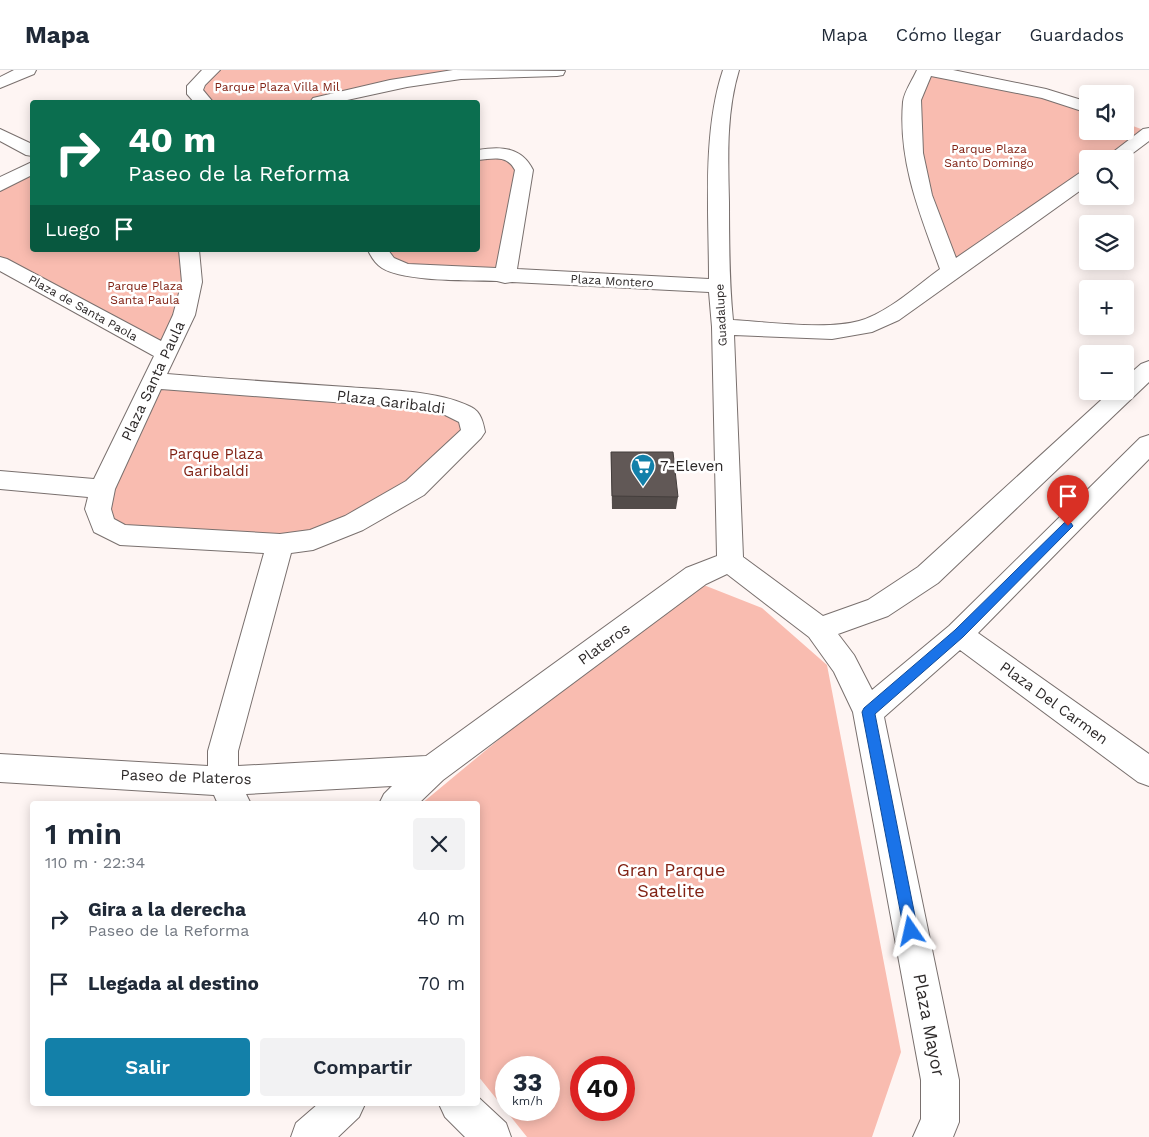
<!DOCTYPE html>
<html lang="es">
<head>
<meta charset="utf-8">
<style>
  body { margin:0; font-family:"Work Sans",sans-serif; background:#f2f2f3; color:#1f2937; height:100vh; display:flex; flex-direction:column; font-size:19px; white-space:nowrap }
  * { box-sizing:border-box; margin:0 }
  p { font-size:16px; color:#747a83 }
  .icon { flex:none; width:28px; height:28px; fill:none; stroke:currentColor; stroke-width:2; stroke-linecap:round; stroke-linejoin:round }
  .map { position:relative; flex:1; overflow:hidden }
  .side { position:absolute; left:30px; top:731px; width:450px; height:305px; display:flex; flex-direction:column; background:#fff; border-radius:5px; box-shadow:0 2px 12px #0003 }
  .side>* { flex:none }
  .banner { position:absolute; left:30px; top:30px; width:450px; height:152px; border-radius:5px; box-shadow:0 2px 12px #0003; background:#0b6e4f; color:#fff; overflow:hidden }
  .buttons { position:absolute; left:1079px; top:15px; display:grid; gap:10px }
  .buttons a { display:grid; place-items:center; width:55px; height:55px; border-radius:5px; background:#fff; box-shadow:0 2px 12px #0003; font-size:25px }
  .speed { position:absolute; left:495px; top:986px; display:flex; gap:10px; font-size:25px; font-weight:700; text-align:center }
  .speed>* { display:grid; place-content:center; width:65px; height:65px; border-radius:50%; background:#fff; box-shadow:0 2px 12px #0003; line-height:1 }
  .speed small { font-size:12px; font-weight:400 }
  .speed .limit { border:8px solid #d22; background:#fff; color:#111 }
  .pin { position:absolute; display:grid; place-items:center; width:42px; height:42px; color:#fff; margin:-51px -21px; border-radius:50% 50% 50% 0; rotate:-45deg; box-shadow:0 0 5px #0007 }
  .pin .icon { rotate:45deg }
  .me { position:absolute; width:55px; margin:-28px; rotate:349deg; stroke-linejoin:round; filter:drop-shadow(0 0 4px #0008) }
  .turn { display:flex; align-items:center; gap:18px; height:105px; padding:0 15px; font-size:22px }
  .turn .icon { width:65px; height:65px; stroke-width:2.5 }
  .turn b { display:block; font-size:35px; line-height:42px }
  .then { display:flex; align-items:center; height:48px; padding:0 15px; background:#0003; gap:10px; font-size:19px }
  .round { display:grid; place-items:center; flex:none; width:52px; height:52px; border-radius:5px; background:#f2f2f3 }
  .summary { display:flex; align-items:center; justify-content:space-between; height:85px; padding:0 15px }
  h1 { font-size:30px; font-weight:600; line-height:38px }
  .cta { display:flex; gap:10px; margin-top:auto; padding:10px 15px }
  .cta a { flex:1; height:58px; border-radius:5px; background:#1380a9; color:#fff; font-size:20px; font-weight:600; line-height:58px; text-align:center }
  .cta a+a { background:#f2f2f3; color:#1f2937 }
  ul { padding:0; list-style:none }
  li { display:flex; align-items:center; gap:15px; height:65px; padding:0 15px }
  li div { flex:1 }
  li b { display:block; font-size:19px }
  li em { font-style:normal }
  header { display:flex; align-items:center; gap:30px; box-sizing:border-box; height:70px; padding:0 25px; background:#fff; border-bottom:1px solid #e0e1e3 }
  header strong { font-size:24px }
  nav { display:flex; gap:28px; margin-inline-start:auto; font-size:18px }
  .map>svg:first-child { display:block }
</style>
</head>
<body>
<header>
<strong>Mapa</strong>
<nav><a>Mapa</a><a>Cómo llegar</a><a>Guardados</a></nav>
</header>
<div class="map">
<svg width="1149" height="1067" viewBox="0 0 1149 1067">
  <rect width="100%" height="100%" fill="#fef5f3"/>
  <path fill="#f9bcb0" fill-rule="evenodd" d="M 212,0 L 557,0 L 462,4 L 368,19 L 319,32 L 205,32 L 197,28 Z
    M 925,0 L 1087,38 L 1088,61 L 1125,61 L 1125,53 L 1149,62 L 1113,89 L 1088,89 L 1087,106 L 951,201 L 914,83 Z
    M 504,83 L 521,91 L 505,207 L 408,200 L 378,180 L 478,180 L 478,85 Z
    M 32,98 L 32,180 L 189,180 L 192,212 L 166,283 L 0,193 L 0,115 Z
    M 153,311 L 399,329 L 472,354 L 415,418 L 313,470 L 103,455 L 102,419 Z
    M 691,510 L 762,538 L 827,595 L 901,982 L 872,1067 L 527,1067 L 478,1006 L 478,734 L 421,734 ZM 506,998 L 549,998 L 549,1040 L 506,1040 ZM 581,998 L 624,998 L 624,1040 L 581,1040 Z"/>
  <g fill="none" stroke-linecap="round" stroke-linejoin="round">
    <defs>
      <path id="minor" d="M 14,0 L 36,0 L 34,4 L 0,18 L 0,7 Z
        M 202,0 L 220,0 L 205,15 L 203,20 L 213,32 L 194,32 L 187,24 L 187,16 Z
        M 453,0 L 565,1 L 563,5 L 557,6 L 461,9 L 407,17 L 338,32 L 310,32 L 313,28 L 390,10 Z
        M 723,0 L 739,0 C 726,43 728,88 729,132 C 729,172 729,211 733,250 C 768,252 827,260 859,251 C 889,242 915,217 940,199 C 920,144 898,92 903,32 C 904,22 913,9 917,0 L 953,0 L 1046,19 L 1088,32 L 1088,43 L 1042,28 L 931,6 L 921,30 L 923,83 L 932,125 L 956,188 L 1081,102 L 1088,100 L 1088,115 L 899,250 L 872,262 L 832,269 L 734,265 L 743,487 L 823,546 L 868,530 L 918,497 L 1111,321 L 1125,321 L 1125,308 L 1141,294 L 1149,291 L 1149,312 L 938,513 L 888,546 L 838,564 L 854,585 L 872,620 L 949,556 L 1140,368 L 1149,365 L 1149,389 L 978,563 L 1149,684 L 1149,716 L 1138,712 L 960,580 L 884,647 L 959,1010 L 959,1052 L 953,1067 L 913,1067 L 921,1049 L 921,1010 L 853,642 L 834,602 L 809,567 L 727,504 L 706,514 L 443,710 L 418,734 L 379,734 L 384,724 L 392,716 L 246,724 L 251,734 L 218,734 L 214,725 L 0,712 L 0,684 L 208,696 L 208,681 L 264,483 L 120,475 L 94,462 L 85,439 L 88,427 L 0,419 L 0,401 L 94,409 L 154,286 L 0,201 L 0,187 L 7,189 L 161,271 L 173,245 L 182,212 L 179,180 L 199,180 L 202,212 L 195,245 L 167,304 C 227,309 287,313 347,317 C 382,320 439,320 471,337 C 481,342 483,352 485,362 L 481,368 L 424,425 L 363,460 L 313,480 L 291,483 L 238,681 L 238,696 L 426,686 L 686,498 L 717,486 L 712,257 L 709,222 L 512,212 L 505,213 L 497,211 C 470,210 404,212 382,198 C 376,194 371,187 368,180 L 388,180 L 394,188 L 408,194 L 496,198 L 515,100 C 507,84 492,89 478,90 L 478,80 C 501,76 522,77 533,100 L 517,199 L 709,209 C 709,143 702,63 723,0 ZM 161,319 L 399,337 L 445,345 L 459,352 L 461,360 L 406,411 L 345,446 L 310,460 L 280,464 L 125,455 L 114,449 L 111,439 L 115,419 Z
        M 1149,58 L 1149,71 L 1125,89 L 1104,89 L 1143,59 Z
        M 0,59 L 32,74 L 32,86 L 26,85 L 0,71 Z
        M 32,92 L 32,105 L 0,121 L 0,107 Z
        M 478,1027 L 506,1053 L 511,1067 L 465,1067 L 445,1047 L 439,1034 L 478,1034 Z
        M 318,1034 L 365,1034 L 359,1047 L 338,1067 L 291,1067 L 296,1053 Z"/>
    </defs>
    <use href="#minor" stroke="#79706e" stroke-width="2"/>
    <use href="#minor" fill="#fff" fill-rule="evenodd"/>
  </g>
  <path fill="#534c4a" d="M 611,382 L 678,427 L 676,439 L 612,439 Z"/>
  <path fill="#615856" stroke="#443e3c" d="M 611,382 L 673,382 L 678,427 L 612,426 Z"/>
  <path fill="#1a73e8" stroke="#114b97" d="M 1068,451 L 1071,453 L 1073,456 L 1071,458 L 963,567 L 875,644 L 918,861 L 916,866 L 911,868 L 906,866 L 904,861 L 862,642 L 864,638 L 955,560 L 1064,453 Z"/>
  <defs>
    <symbol id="supermarket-pin" viewBox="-11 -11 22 30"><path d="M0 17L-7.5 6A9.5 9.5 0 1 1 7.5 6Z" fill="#1380a9" stroke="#fff"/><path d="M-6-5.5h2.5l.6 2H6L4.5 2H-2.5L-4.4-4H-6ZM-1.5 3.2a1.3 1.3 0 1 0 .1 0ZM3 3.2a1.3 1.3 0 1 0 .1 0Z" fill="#fff"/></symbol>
  </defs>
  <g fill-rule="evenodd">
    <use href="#supermarket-pin" x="629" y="382" width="28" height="38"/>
  </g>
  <g text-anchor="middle" stroke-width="5" stroke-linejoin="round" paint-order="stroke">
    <g font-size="12" fill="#812214" stroke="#fff">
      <text x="277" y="21">Parque Plaza Villa Mil</text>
      <text x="989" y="83">Parque Plaza<tspan x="989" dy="14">Santo Domingo</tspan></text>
      <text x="145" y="220">Parque Plaza<tspan x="145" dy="14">Santa Paula</tspan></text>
    </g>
    <g font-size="12" fill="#2d2929" stroke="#fff">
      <text transform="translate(612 211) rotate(3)" y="4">Plaza Montero</text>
      <text transform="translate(83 238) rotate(29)" y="4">Plaza de Santa Paola</text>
      <text transform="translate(721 245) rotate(-93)" y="4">Guadalupe</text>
    </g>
    <g font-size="15" fill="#2d2929" stroke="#fff">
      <text transform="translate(153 311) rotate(-65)" y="5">Plaza Santa Paula</text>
      <text transform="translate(391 332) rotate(7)" y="5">Plaza Garibaldi</text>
      <text transform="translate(604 574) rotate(-36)" y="5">Plateros</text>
      <text transform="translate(1054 633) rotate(36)" y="5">Plaza Del Carmen</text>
      <text transform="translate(186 707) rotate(2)" y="5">Paseo de Plateros</text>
    </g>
    <g font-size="15" fill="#812214" stroke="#fff">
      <text x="216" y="389">Parque Plaza<tspan x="216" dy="17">Garibaldi</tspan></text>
    </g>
    <g font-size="15" fill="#2d2929" stroke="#fff" text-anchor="start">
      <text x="660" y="401">7-Eleven</text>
    </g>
    <g font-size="18" fill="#812214" stroke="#fff">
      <text x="671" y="806">Gran Parque<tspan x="671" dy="21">Satelite</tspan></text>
    </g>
    <g font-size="18" fill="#2d2929" stroke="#fff">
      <text transform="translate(929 955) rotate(79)" y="6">Plaza Mayor</text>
    </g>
  </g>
</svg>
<div class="buttons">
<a><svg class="icon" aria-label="sound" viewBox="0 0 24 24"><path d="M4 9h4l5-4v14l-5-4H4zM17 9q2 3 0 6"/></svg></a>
<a><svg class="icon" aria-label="search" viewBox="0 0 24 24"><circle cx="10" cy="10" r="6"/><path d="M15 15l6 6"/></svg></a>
<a><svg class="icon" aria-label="layers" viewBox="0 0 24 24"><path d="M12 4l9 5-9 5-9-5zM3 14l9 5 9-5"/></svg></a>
<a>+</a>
<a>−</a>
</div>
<div class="speed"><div>33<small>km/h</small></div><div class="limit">40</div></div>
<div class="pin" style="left:1068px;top:456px;background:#d93025"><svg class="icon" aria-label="arrive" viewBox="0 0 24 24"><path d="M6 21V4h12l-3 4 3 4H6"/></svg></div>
<svg class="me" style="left:911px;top:861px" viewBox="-20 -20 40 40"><path d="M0-17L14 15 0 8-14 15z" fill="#1a73e8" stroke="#fff" stroke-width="4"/></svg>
<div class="banner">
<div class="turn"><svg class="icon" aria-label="right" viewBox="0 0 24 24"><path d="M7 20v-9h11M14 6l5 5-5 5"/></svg><div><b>40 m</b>Paseo de la Reforma</div></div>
<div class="then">Luego<svg class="icon" aria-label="arrive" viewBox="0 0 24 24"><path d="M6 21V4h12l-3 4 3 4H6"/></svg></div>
</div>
<section class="side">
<div class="summary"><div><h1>1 min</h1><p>110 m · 22:34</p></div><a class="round"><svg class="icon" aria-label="close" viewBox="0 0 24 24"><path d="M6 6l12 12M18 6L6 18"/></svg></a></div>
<ul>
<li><svg class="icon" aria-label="right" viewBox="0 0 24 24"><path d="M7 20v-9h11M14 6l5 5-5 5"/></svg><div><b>Gira a la derecha</b><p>Paseo de la Reforma</p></div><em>40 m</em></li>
<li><svg class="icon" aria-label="arrive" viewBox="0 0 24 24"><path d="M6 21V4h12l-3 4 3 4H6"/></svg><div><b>Llegada al destino</b></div><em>70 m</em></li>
</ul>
<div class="cta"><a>Salir</a><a>Compartir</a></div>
</section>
</div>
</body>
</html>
